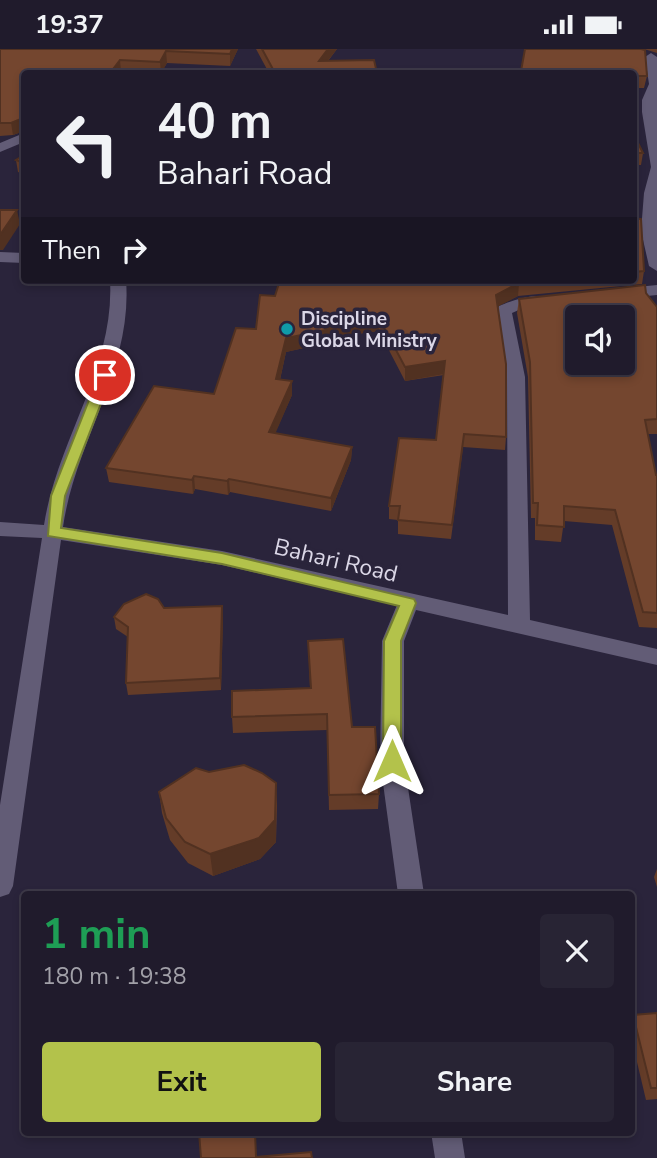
<!DOCTYPE html>
<html lang="en">
<head>
<meta charset="utf-8">
<style>
  body { margin:0; font-family:"Nunito Sans",sans-serif; background:#282434; color:#f1f3f6; height:100vh; display:flex; flex-direction:column; font-size:26px; white-space:nowrap }
  * { box-sizing:border-box; margin:0 }
  p { font-size:23px; color:#a2a1a9 }
  .icon { flex:none; width:38px; height:38px; fill:none; stroke:currentColor; stroke-width:2; stroke-linecap:round; stroke-linejoin:round }
  .map { position:relative; flex:1; overflow:hidden }
  .panel { position:absolute; left:21px; top:842px; width:614px; height:245px; display:flex; flex-direction:column; background:#201b2c; border-radius:7px; box-shadow:0 4px 10px #0003,0 0 0 2px #3d3948 }
  .panel>* { flex:none }
  .hud { position:absolute; left:21px; top:21px; width:616px; height:214px; border-radius:7px; box-shadow:0 4px 10px #0003,0 0 0 2px #3d3948; background:#201b2c; color:#f1f3f6; overflow:hidden }
  .tools { position:absolute; left:565px; top:256px; display:grid; gap:14px }
  .tools a { display:grid; place-items:center; width:70px; height:70px; border-radius:7px; background:#201b2c; box-shadow:0 4px 10px #0003,0 0 0 2px #3d3948; font-size:35px }
  .pin { position:absolute; display:grid; place-items:center; width:60px; height:60px; color:#fff; margin:-30px; border:4px solid #fff; border-radius:50%; box-shadow:0 2px 7px #0007 }
  .me { position:absolute; width:77px; margin:-38px; rotate:0deg; stroke-linejoin:round; filter:drop-shadow(0 0 5px #0008) }
  .turn { display:flex; align-items:center; gap:24px; height:147px; padding:0 21px; font-size:32px }
  .turn .icon { width:91px; height:91px; stroke-width:2.5 }
  .turn b { display:block; font-size:49px; line-height:60px }
  .then { display:flex; align-items:center; height:66px; padding:0 21px; background:#0003; gap:14px; font-size:26px }
  .round { display:grid; place-items:center; flex:none; width:74px; height:74px; border-radius:7px; background:#282434 }
  .headline { display:flex; align-items:center; justify-content:space-between; height:119px; padding:0 21px }
  h1 { font-size:42px; font-weight:700; line-height:52px; color:#1e9e55 }
  .primary-button { display:flex; gap:14px; margin-top:auto; padding:14px 21px }
  .primary-button a { flex:1; height:80px; border-radius:7px; background:#b3c24b; color:#111; font-size:28px; font-weight:700; line-height:80px; text-align:center }
  .primary-button a+a { background:#282434; color:#f1f3f6 }
  .status { display:flex; justify-content:space-between; align-items:center; height:49px; padding:0 35px; background:#201b2c; direction:ltr }
  .status svg { height:19px; fill:currentColor }
  .map>svg:first-child { display:block }
</style>
</head>
<body>
<div class="status"><b>19:37</b><svg viewBox="0 0 49 12"><path d="M0 12V9h3v3zM5 12V6h3v6zM10 12V3h3v9zM15 12V0h3v12zM26 1h20v11H26zM47 4h2v5h-2z"/></svg></div>
<div class="map">
<svg width="657" height="1109" viewBox="0 0 657 1109">
  <rect width="100%" height="100%" fill="#2a243b"/>
  <g fill="none" stroke-linecap="round" stroke-linejoin="round">
    <path fill="#625c76" fill-rule="evenodd" d="M 651,4 L 657,8 L 657,222 L 649,217 L 641,182 L 644,144 L 651,118 L 642,63 L 642,51 L 649,35 L 645,8 Z
      M 24,84 L 24,93 L 0,103 L 0,94 Z
      M 0,203 L 24,204 L 24,214 L 0,213 Z
      M 110,231 L 126,231 C 133,319 75,393 63,478 L 222,502 L 508,566 L 507,328 L 496,264 L 499,257 C 513,251 543,241 555,252 L 553,255 L 521,260 L 512,264 L 525,328 L 530,571 L 657,600 L 657,616 L 416,561 L 404,592 L 404,712 L 424,845 L 398,845 L 380,712 L 382,592 L 397,556 L 222,516 L 61,491 L 13,837 L 9,845 L 0,848 L 0,756 L 42,489 L 0,487 L 0,473 L 44,476 C 57,391 115,319 110,231 Z
      M 234,231 L 253,231 L 245,236 Z
      M 657,236 L 657,246 L 617,250 L 609,245 L 617,240 Z
      M 431,1083 L 461,1083 L 465,1109 L 435,1109 Z"/>
  </g>
  <path fill="#643c28" d="M 0,0 L 238,0 L 230,17 L 167,14 L 161,24 L 121,23 L 24,24 L 24,82 L 13,86 L 0,87 Z
    M 256,0 L 337,0 L 328,12 L 377,24 L 269,24 Z
    M 525,0 L 641,0 L 645,1 L 647,27 L 644,39 L 634,39 L 634,24 L 509,24 L 509,23 L 521,22 Z
    M 644,0 L 657,0 L 657,4 Z
    M 634,86 L 643,104 L 641,116 L 634,116 Z
    M 24,106 L 24,125 L 18,123 L 16,111 Z
    M 634,169 L 644,222 L 642,235 L 518,247 L 498,257 L 506,388 L 505,401 L 463,398 L 451,490 L 398,485 L 398,471 L 389,470 L 389,457 L 436,391 L 444,326 L 405,332 L 379,282 L 326,289 L 326,294 L 286,303 L 280,331 L 292,346 L 275,384 L 352,398 L 351,411 L 331,462 L 230,443 L 228,446 L 195,440 L 193,445 L 109,433 L 106,419 L 214,345 L 256,280 L 275,247 L 280,231 L 634,231 Z
    M 646,244 L 657,258 L 657,385 L 648,385 L 656,426 L 657,426 L 657,579 L 639,578 L 612,476 L 564,472 L 561,493 L 535,491 L 535,469 L 531,469 L 528,328 L 517,264 L 519,250 Z
    M 164,559 L 223,569 L 221,641 L 128,646 L 126,634 L 128,588 L 116,580 L 114,568 Z
    M 308,592 L 352,678 L 379,745 L 378,760 L 329,761 L 327,681 L 233,684 L 232,668 L 310,639 Z
    M 209,723 L 276,734 L 277,756 L 276,793 L 260,810 L 213,827 L 188,814 L 170,791 L 162,764 L 159,743 Z
    M 657,820 L 657,838 L 654,828 Z
    M 657,964 L 657,1050 L 646,1051 L 632,992 L 632,969 L 633,966 Z"/>
  <path fill="#513121" d="M 232,0 L 238,0 L 230,17 L 230,5 Z
    M 328,0 L 337,0 L 319,23 L 319,12 Z
    M 166,2 L 167,14 L 161,24 L 160,13 Z
    M 120,11 L 121,23 L 120,24 L 110,24 Z
    M 23,69 L 24,82 L 13,86 L 11,74 Z
    M 17,161 L 20,175 L 3,201 L 0,201 L 0,186 Z
    M 519,234 L 518,247 L 495,259 L 496,246 Z
    M 379,269 L 379,282 L 326,289 L 326,294 L 286,303 L 277,344 L 276,330 L 286,289 L 323,276 Z
    M 445,312 L 444,325 L 405,332 L 405,318 Z
    M 292,332 L 292,346 L 270,397 L 269,383 Z
    M 352,398 L 351,411 L 331,462 L 331,449 Z
    M 194,427 L 195,440 L 193,445 L 192,431 Z
    M 229,430 L 230,443 L 228,446 L 227,432 Z
    M 222,557 L 223,569 L 221,641 L 220,629 Z
    M 276,734 L 276,793 L 260,810 L 213,827 L 210,805 Z"/>
  <path fill="#74462f" stroke="#513121" stroke-width="2" fill-rule="evenodd" d="M 0,0 L 232,0 L 230,5 L 166,2 L 160,13 L 120,11 L 110,24 L 24,24 L 24,73 L 23,69 L 11,74 L 0,74 Z
    M 262,0 L 328,0 L 319,12 L 374,11 L 377,24 L 275,24 Z
    M 525,0 L 641,0 L 645,1 L 647,27 L 634,27 L 634,24 L 509,24 L 509,23 L 521,22 Z
    M 634,86 L 643,104 L 634,104 Z
    M 24,106 L 24,114 L 16,111 Z
    M 0,161 L 17,161 L 0,186 Z
    M 634,169 L 641,170 L 644,222 L 634,223 Z
    M 280,231 L 552,231 L 519,234 L 496,246 L 506,315 L 506,388 L 464,385 L 452,476 L 398,471 L 400,457 L 389,457 L 399,389 L 436,391 L 445,312 L 405,318 L 379,269 L 323,276 L 326,281 L 286,289 L 276,330 L 292,332 L 269,383 L 352,398 L 331,449 L 229,430 L 227,432 L 194,427 L 192,431 L 106,419 L 154,337 L 214,345 L 236,279 L 256,280 L 260,246 L 275,247 Z
    M 645,236 L 646,244 L 657,258 L 657,370 L 645,371 L 656,426 L 657,426 L 657,564 L 643,563 L 615,461 L 564,457 L 564,478 L 537,476 L 538,454 L 533,454 L 530,313 L 519,250 ZM 578,268 L 623,268 L 623,313 L 578,313 Z
    M 146,545 L 158,550 L 164,559 L 222,557 L 220,629 L 126,634 L 128,578 L 114,568 L 124,555 Z
    M 343,590 L 352,678 L 375,678 L 379,745 L 329,746 L 327,665 L 232,668 L 232,642 L 311,639 L 308,592 Z
    M 244,716 L 262,724 L 276,734 L 275,771 L 259,789 L 210,805 L 185,793 L 166,769 L 159,743 L 196,719 L 209,723 Z
    M 657,964 L 657,1039 L 651,1039 L 633,966 Z
    M 199,1083 L 255,1083 L 256,1108 L 311,1103 L 312,1109 L 201,1109 Z"/>
  <path fill="#b3c24b" stroke="#747e31" stroke-width="2" d="M 105,322 L 112,326 L 65,447 L 61,479 L 222,504 L 414,550 L 416,554 L 401,592 L 401,712 L 398,717 L 392,719 L 383,712 L 384,592 L 399,557 L 222,515 L 48,487 L 51,447 L 99,326 Z"/>
  <circle fill="#0f9aa8" stroke="#2a243b" stroke-width="2.5" cx="287" cy="280" r="7"/>
  <g text-anchor="middle" stroke-width="7" stroke-linejoin="round" paint-order="stroke">
    <g font-size="19" font-weight="bold" fill="#dbd7e7" stroke="#2a243b" text-anchor="start">
      <text x="301" y="276">Discipline<tspan x="301" dy="22">Global Ministry</tspan></text>
    </g>
    <g font-size="23" fill="#dbd7e7" stroke="#2a243b">
      <text transform="translate(336 511) rotate(13)" y="8">Bahari Road</text>
    </g>
  </g>
</svg>
<div class="tools">
<a><svg class="icon" aria-label="sound" viewBox="0 0 24 24"><path d="M4 9h4l5-4v14l-5-4H4zM17 9q2 3 0 6"/></svg></a>
</div>
<div class="pin" style="left:105px;top:326px;background:#d93025"><svg class="icon" aria-label="arrive" viewBox="0 0 24 24"><path d="M6 21V4h12l-3 4 3 4H6"/></svg></div>
<svg class="me" style="left:392px;top:712px" viewBox="-20 -20 40 40"><path d="M0-17L14 15 0 8-14 15z" fill="#b3c24b" stroke="#fff" stroke-width="4"/></svg>
<div class="hud">
<div class="turn"><svg class="icon" aria-label="left" viewBox="0 0 24 24"><path d="M17 20v-9H6M10 6l-5 5 5 5"/></svg><div><b>40 m</b>Bahari Road</div></div>
<div class="then">Then<svg class="icon" aria-label="right" viewBox="0 0 24 24"><path d="M7 20v-9h11M14 6l5 5-5 5"/></svg></div>
</div>
<section class="panel">
<div class="headline"><div><h1>1 min</h1><p>180 m · 19:38</p></div><a class="round"><svg class="icon" aria-label="close" viewBox="0 0 24 24"><path d="M6 6l12 12M18 6L6 18"/></svg></a></div>
<div class="primary-button"><a>Exit</a><a>Share</a></div>
</section>
</div>
</body>
</html>
